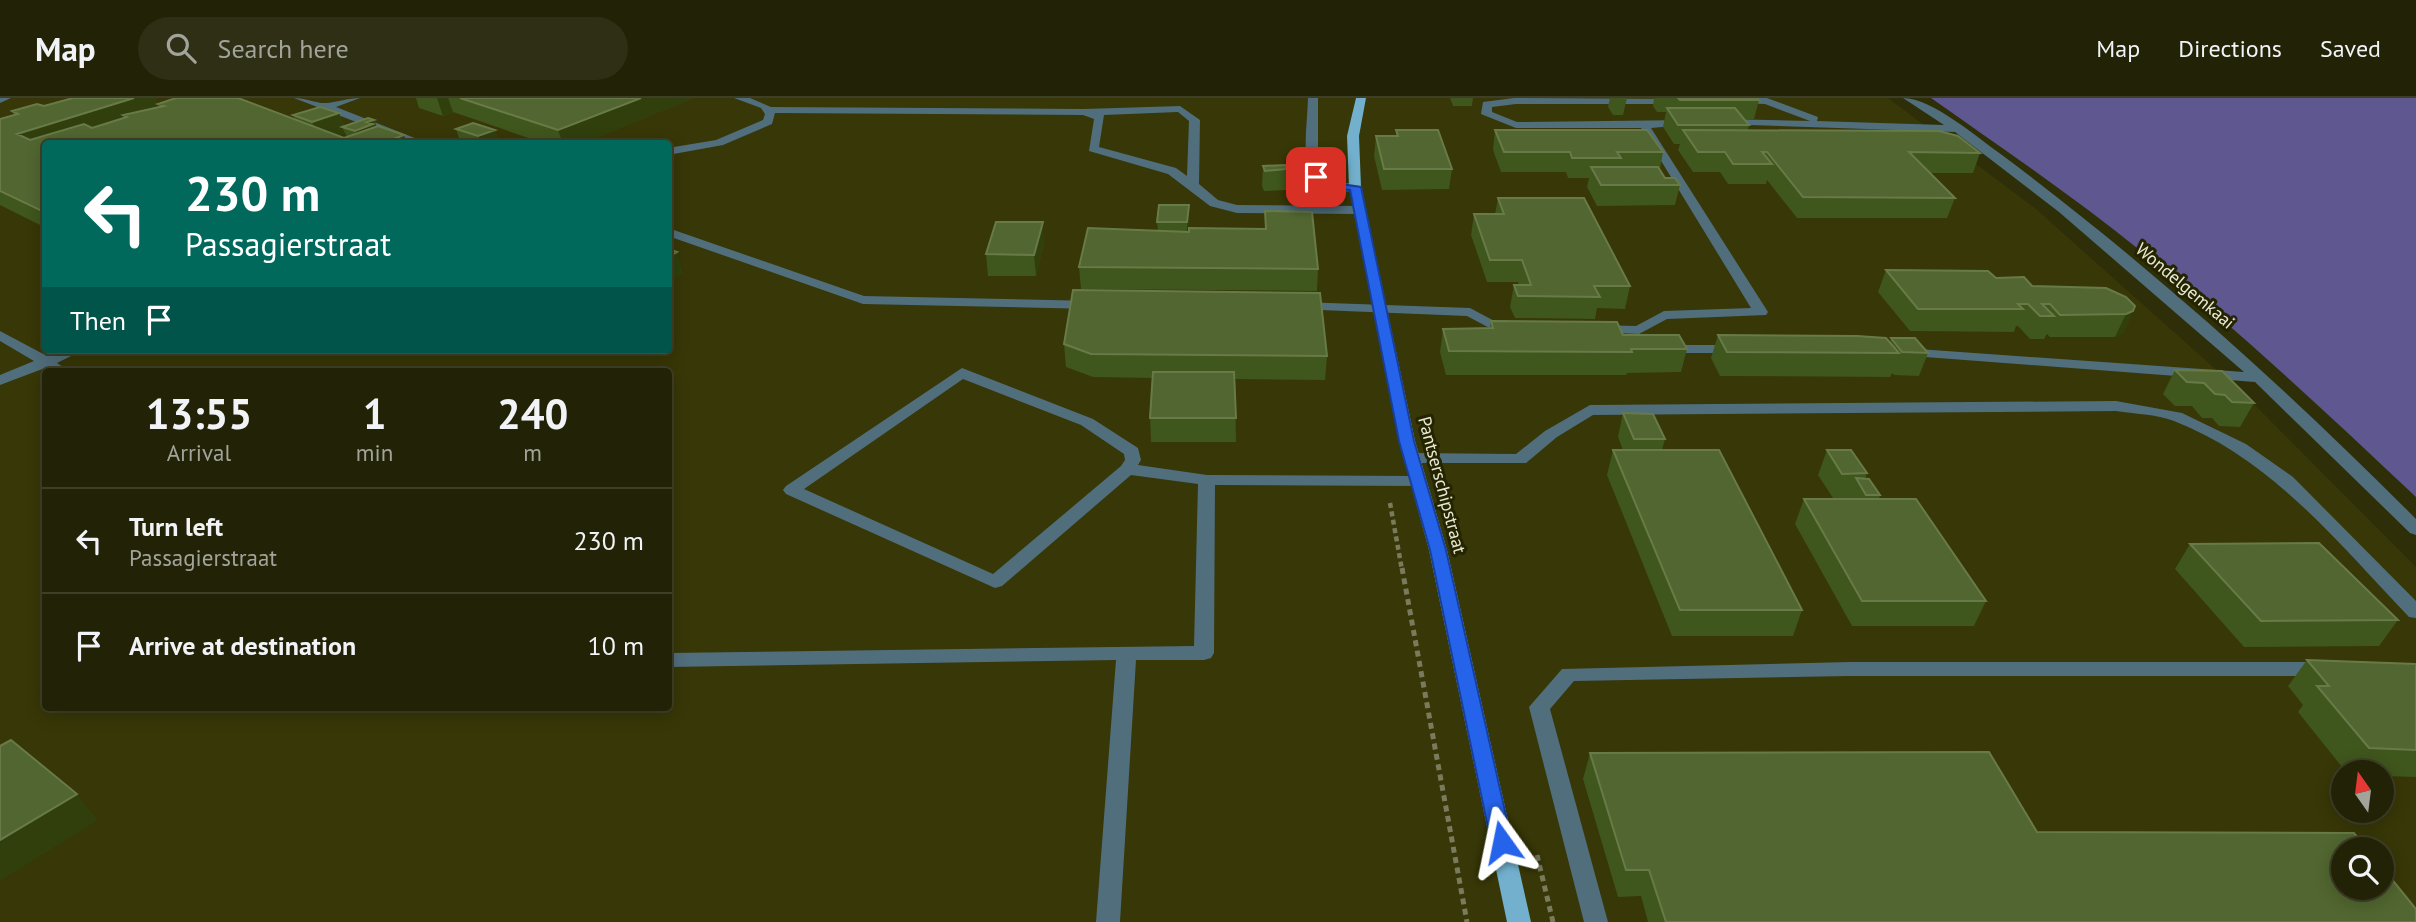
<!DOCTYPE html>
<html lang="en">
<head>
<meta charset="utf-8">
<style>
  body { margin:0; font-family:"PT Sans",sans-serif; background:#2e2f14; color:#f1f3f6; height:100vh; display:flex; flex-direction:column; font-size:26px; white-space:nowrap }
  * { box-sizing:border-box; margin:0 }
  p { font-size:23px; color:#a2a49b }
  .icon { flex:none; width:38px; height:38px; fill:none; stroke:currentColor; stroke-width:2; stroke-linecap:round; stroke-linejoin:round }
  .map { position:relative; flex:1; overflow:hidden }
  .drawer { position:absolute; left:42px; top:270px; width:630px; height:343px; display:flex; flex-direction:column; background:#222206; border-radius:7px; box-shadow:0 4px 18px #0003,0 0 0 2px #3f3f28 }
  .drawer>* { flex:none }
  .hud { position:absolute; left:42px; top:42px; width:630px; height:214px; border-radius:7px; box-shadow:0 4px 18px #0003,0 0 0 2px #3f3f28; background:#00695c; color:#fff; overflow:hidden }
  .needle { width:46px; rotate:346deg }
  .buttons { position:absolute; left:2331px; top:662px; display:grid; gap:14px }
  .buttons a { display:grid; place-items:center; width:63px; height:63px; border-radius:50%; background:#222206; box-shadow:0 4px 18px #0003,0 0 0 2px #3f3f28; font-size:35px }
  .pin { position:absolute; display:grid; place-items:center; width:60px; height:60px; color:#fff; margin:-30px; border-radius:14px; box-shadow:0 4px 10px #0006 }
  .me { position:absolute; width:77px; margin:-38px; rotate:348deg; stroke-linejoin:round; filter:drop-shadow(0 0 5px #0008) }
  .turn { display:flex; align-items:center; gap:24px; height:147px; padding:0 28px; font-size:32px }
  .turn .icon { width:91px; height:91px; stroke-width:2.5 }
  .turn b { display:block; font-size:49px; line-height:60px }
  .then { display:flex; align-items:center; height:66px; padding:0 28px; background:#0003; gap:14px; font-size:26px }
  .eta { display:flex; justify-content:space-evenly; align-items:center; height:119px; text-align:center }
  .eta b { font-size:42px; font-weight:700; line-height:49px }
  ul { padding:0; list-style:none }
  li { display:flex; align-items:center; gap:21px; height:105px; padding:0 28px; border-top:2px solid #3f3f28 }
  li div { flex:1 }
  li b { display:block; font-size:26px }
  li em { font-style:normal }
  header { display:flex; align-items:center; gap:42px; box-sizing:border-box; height:98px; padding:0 35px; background:#222206; border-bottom:2px solid #3f3f28 }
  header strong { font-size:33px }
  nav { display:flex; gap:38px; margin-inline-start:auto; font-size:24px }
  .search { width:490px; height:63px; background:#2e2f14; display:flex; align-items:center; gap:18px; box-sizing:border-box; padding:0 24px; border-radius:38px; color:#a2a49b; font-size:26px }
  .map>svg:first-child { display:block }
</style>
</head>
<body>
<header>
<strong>Map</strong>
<div class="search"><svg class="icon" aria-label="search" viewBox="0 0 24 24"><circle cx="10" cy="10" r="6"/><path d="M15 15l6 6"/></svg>Search here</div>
<nav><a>Map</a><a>Directions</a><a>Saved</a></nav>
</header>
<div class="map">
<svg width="2416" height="824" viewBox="0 0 2416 824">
  <rect width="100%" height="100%" fill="#2e2e08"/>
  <path fill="#373707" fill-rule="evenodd" d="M 0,0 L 1888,0 L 2036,111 L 2249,301 L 2416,469 L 2416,824 L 0,824 ZM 46,46 L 668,46 L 668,252 L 46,252 ZM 46,273 L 668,273 L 668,609 L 46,609 ZM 2343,674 L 2382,674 L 2382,712 L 2343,712 ZM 2343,751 L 2382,751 L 2382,789 L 2343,789 Z"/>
  <path fill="#5f5790" d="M 1931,0 L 2416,0 L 2416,399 C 2327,315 2237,231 2142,154 C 2074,99 2002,50 1931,0 Z"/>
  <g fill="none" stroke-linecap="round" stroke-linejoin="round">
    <path stroke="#7a7b5c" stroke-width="4.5" stroke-dasharray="5 3.5" stroke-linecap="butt" d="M 1390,405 L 1402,472"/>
    <path stroke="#7a7b5c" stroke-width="5" stroke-dasharray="6 4.5" stroke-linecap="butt" d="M 1402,470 L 1467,824
      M 1537,757 L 1553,824"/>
    <path fill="#516e7c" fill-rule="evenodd" d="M 0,0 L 11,0 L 0,5 Z
      M 294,0 C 305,0 318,6 327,5 C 338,4 348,0 360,0 L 336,9 L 430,46 L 413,46 Z
      M 734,0 L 750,0 L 771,9 L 1084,11 L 1180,8 L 1200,22 L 1199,86 L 1218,102 L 1237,107 L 1360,108 L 1366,112 L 1360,116 L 1237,115 L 1210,108 L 1168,76 L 1089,53 L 1094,21 L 1083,17 L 775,15 L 772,26 L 723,47 L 668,57 L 668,50 L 716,42 L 763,22 L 765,16 L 761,10 ZM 1178,14 L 1189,23 L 1187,78 L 1176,70 L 1099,49 L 1104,17 Z
      M 1308,0 L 1318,0 L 1318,67 L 1321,77 L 1335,84 L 1359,86 L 1359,92 C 1291,104 1307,43 1308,0 Z
      M 1514,0 L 1681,1 L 1682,3 L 1677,6 L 1516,6 L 1492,9 L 1492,14 L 1517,24 L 1689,22 L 1689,26 L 1685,27 L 1651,30 L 1768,214 L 1766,217 L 1667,221 L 1639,236 L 1592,234 L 1590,231 L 1597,227 L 1636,228 L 1664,213 L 1751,210 L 1641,30 L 1516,30 L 1481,16 L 1483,4 Z
      M 1736,0 L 1767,0 L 1818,19 L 1817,23 L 1944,27 L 1903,0 C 1932,0 1978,40 2002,57 C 2149,167 2287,291 2416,421 L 2416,437 L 2410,435 L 2255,284 L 1899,257 L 1899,251 L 1904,250 L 2244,274 L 2059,114 L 1955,34 L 1720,26 L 1720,22 L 1724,21 L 1810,23 L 1765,6 L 1733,5 L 1732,3 Z
      M 668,130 L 864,198 L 1094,203 L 1101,207 L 1094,211 L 863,206 L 668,138 Z
      M 1301,204 L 1470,210 L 1500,226 L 1513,226 L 1520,230 L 1513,234 L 1497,234 L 1467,218 L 1296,211 L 1294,208 Z
      M 0,233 L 47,258 L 63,252 L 83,252 L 57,265 L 69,273 L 50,273 L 45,270 L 0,287 L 0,277 L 34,263 L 0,243 Z
      M 1664,239 L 1683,247 L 1736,247 L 1743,251 L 1736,255 L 1680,255 L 1659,246 L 1657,243 Z
      M 962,270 L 1093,321 L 1138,350 L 1141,362 L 1138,367 L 1207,377 L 1417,378 L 1426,383 L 1417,388 L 1215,387 L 1214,555 L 1211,560 L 1204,562 L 1136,562 L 1120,824 L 1096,824 L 1116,562 L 668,569 L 668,555 L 1194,548 L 1198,386 L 1131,377 L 1002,488 L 995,490 L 786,396 L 783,392 L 786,388 ZM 963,281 L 1081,327 L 1124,356 L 1125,362 L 1121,368 L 993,476 L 804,391 Z
      M 2116,303 L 2182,315 L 2246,346 L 2293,379 L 2416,503 L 2416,520 L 2409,519 C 2338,445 2272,361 2174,323 C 2156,316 2134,316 2116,313 L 1593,317 L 1557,339 L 1526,365 L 1412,365 L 1404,360 L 1412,355 L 1516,356 L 1545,333 L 1590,307 Z
      M 1850,564 L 2323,564 L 2330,566 L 2333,571 L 2330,576 L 2323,578 L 1850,578 L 1574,583 L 1550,611 L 1608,824 L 1584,824 L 1529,609 L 1562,571 Z"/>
    <path fill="#72b0cd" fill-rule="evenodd" d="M 1356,0 L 1366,0 L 1359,38 L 1361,89 L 1415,343 L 1447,452 L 1531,824 L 1507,824 L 1429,452 L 1399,343 L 1349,89 L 1347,38 Z"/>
  </g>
  <path fill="#3f561c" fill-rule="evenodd" d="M 73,0 L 155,0 L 158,6 L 295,22 L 293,17 L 339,15 L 344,28 L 374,22 L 377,29 L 406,43 L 421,44 L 421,46 L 46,46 L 46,130 L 0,107 L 0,21 L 14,17 L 12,13 L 44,8 ZM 345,35 L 347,39 L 344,40 L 337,38 Z
    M 416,0 L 690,0 L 691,1 L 580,46 L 546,46 L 453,14 L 443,18 L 419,10 Z
    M 1450,0 L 1473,0 L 1472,8 L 1453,8 Z
    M 1610,0 L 1627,0 L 1623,17 L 1613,17 L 1608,9 Z
    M 1654,0 L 1757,0 L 1759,2 L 1754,21 L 1744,21 L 1749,27 L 1748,32 L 1980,55 L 1973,75 L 1930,75 L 1955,100 L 1947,120 L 1797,120 L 1767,82 L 1766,86 L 1728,86 L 1720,74 L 1693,74 L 1678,52 L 1680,46 L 1674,46 L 1663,29 L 1666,14 L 1657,14 L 1653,8 Z
    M 456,31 L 495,32 L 499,46 L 461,46 Z
    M 1396,32 L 1452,71 L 1449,91 L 1382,92 L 1374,58 L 1376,38 L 1396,38 Z
    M 1495,32 L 1663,54 L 1660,71 L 1665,80 L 1680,87 L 1675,107 L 1597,108 L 1587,89 L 1589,80 L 1568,80 L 1566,74 L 1501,74 L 1493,52 Z
    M 1263,68 L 1287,71 L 1286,92 L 1264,93 L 1262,88 Z
    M 1498,100 L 1630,188 L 1625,211 L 1597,210 L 1595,221 L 1515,220 L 1510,209 L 1514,187 L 1519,187 L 1518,184 L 1487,184 L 1471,137 L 1474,116 L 1495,116 Z
    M 1189,107 L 1188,134 L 1265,131 L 1265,113 L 1318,171 L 1317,193 L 1081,191 L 1079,169 L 1158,133 L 1157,124 Z
    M 1044,145 L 1036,178 L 988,178 L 986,156 Z
    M 1886,172 L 1996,180 L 2032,188 L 2133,213 L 2123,235 L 2115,239 L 2050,239 L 2047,236 L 2044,241 L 2030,241 L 2018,228 L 2016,228 L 2014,234 L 1910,233 L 1878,194 Z
    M 1491,223 L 1623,237 L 1687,251 L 1681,274 L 1627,275 L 1626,277 L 1446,277 L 1440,254 L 1443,231 L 1490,230 Z
    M 1718,237 L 1890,244 L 1891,240 L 1928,255 L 1919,278 L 1894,277 L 1892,275 L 1890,279 L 1720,278 L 1711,260 Z
    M 1064,246 L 1327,258 L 1325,282 L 1235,281 L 1236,344 L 1151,344 L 1150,320 L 1152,280 L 1093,279 L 1066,269 Z
    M 2175,272 L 2254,305 L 2240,329 L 2219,328 L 2212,320 L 2202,320 L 2192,308 L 2175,308 L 2163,296 Z
    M 1623,315 L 1665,341 L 1662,352 L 1802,512 L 1793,538 L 1672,538 L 1607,377 L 1613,352 L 1623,352 L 1618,339 Z
    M 1827,352 L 1867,375 L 1865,381 L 1880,397 L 1879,401 L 1986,503 L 1974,528 L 1852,528 L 1795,426 L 1804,401 L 1833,400 L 1818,377 Z
    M 2190,446 L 2398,522 L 2379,548 L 2244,549 L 2175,471 Z
    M 2307,562 L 2416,566 L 2416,679 L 2382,678 L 2382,674 L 2346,674 L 2298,614 L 2303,607 L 2288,588 Z
    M 1590,655 L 2037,734 L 2416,824 L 1648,824 L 1641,798 L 1618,799 L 1583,681 Z"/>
  <path fill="#303f0c" d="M 134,0 L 155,0 L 162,13 L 127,19 L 123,17 L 127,24 L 28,56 L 17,36 Z
    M 437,0 L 448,0 L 453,14 L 443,18 Z
    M 641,0 L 690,0 L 691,1 L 580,46 L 563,46 L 558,32 Z
    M 339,15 L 344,29 L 342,29 L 345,35 L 321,44 L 312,24 Z
    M 374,22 L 381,41 L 360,46 L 355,33 L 367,24 Z
    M 495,32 L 499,46 L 480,46 L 478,38 Z
    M 404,37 L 407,46 L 381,46 Z
    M 1189,107 L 1189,128 L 1187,145 L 1187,124 Z
    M 1043,124 L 1044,145 L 1036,178 L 1034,157 Z
    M 677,154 L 683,176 L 668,183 L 668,159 Z
    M 2133,213 L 2123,235 L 2115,239 L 2126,216 Z
    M 77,696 L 98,722 L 0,783 L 0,742 Z"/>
  <path fill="#516630" stroke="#697a49" stroke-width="2" d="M 73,0 L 134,0 L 17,36 L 30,42 L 84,26 L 92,30 L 127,19 L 123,17 L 164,8 L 158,6 L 176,0 L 238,0 L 344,40 L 378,28 L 404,37 L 381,46 L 46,46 L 46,113 L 44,114 L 0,93 L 0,21 L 18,16 L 12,13 L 37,6 L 44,8 Z
    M 460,0 L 641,0 L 558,32 Z
    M 1678,0 L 1757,0 L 1759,2 L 1680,2 Z
    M 320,9 L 339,15 L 312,24 L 293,17 Z
    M 1667,10 L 1735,10 L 1749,27 L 1678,27 Z
    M 368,20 L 374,22 L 367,24 L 373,26 L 355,33 L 342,29 Z
    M 473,25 L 495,32 L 478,38 L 456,31 Z
    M 1396,32 L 1438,32 L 1452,71 L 1384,71 L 1376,38 L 1398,38 Z
    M 1495,32 L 1647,32 L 1663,54 L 1617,54 L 1621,60 L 1572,60 L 1570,54 L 1504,54 Z
    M 1683,32 L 1939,33 L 1958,38 L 1980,55 L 1909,54 L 1955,100 L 1803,99 L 1767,54 L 1762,54 L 1772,66 L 1733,66 L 1725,54 L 1698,54 Z
    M 411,41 L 421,44 L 417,46 L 400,45 Z
    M 1285,67 L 1287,71 L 1265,73 L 1263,68 Z
    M 1591,69 L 1658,69 L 1665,80 L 1675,80 L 1680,87 L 1601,87 Z
    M 1498,100 L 1584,100 L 1630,188 L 1594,188 L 1600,199 L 1518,198 L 1514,187 L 1531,187 L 1522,162 L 1490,162 L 1474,116 L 1504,116 Z
    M 1159,107 L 1189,107 L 1187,124 L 1157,124 Z
    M 1265,113 L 1312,114 L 1318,171 L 1079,169 L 1088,130 L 1189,134 L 1189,130 L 1266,131 Z
    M 996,124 L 1043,124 L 1034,157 L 986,156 Z
    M 668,151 L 677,154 L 668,159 Z
    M 1886,172 L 1988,173 L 1996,180 L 2024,179 L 2032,188 L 2106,190 L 2126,199 L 2135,208 L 2133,213 L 2126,216 L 2060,217 L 2050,206 L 2042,206 L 2054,218 L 2040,218 L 2028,206 L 2018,206 L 2023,211 L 1918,211 Z
    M 1073,192 L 1320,195 L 1327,258 L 1091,256 L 1064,246 Z
    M 1491,223 L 1617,224 L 1623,237 L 1679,237 L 1687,251 L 1631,251 L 1632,254 L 1449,253 L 1443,231 L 1493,230 Z
    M 1718,237 L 1857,238 L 1886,240 L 1899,255 L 1727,254 Z
    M 1891,240 L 1915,240 L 1928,255 L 1902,254 Z
    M 2175,272 L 2222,273 L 2254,305 L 2232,304 L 2225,297 L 2215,296 L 2204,285 L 2187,284 Z
    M 1153,274 L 1234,274 L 1236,320 L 1150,320 Z
    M 1623,315 L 1653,316 L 1665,341 L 1634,341 Z
    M 1613,352 L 1719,352 L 1802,512 L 1680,512 Z
    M 1827,352 L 1851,352 L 1867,375 L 1842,376 Z
    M 1856,380 L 1869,381 L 1880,397 L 1866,397 Z
    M 1804,401 L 1916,401 L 1986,503 L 1862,503 Z
    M 2319,445 L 2398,522 L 2261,523 L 2190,446 Z
    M 2307,562 L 2416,566 L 2416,652 L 2369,650 L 2317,588 L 2329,588 Z
    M 11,642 L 77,696 L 0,742 L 0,648 Z
    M 1989,654 L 2037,734 L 2354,735 L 2367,751 L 2343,751 L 2343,789 L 2382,789 L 2382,769 L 2416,811 L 2416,824 L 1666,824 L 1649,772 L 1626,772 L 1590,655 Z"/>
  <path fill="#2563eb" stroke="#184099" stroke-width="2" d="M 1316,76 L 1334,85 L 1361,89 L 1414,343 L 1446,452 L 1512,744 L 1509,750 L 1502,753 L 1494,750 L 1491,744 L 1430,452 L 1399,343 L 1350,92 L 1328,90 L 1312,81 L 1310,79 Z"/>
  <g text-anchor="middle" stroke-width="6" stroke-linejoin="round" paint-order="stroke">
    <g font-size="18" fill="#e8e9d4" stroke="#252400">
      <text transform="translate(2185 188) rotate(40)" y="6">Wondelgemkaai</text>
      <text transform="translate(1442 387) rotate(75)" y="6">Pantserschipstraat</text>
    </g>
  </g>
</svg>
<div class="buttons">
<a><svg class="needle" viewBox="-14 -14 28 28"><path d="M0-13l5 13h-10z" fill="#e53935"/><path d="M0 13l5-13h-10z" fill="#a2a49b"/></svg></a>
<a><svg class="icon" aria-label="search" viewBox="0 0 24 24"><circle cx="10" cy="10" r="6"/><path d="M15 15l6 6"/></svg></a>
</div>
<div class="pin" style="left:1316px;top:79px;background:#d93025"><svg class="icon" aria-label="arrive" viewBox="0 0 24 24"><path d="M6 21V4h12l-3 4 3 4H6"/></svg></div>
<svg class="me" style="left:1502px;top:744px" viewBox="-20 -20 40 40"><path d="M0-17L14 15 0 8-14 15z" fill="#2563eb" stroke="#fff" stroke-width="4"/></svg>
<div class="hud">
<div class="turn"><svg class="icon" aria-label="left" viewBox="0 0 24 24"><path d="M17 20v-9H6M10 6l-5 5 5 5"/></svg><div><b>230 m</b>Passagierstraat</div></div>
<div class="then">Then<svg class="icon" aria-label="arrive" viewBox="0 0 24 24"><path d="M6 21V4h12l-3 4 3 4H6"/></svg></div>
</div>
<section class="drawer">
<div class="eta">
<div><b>13:55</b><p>Arrival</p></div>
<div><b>1</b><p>min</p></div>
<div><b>240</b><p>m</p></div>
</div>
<ul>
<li><svg class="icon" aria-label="left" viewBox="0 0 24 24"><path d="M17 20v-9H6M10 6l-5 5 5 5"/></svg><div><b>Turn left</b><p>Passagierstraat</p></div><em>230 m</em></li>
<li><svg class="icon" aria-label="arrive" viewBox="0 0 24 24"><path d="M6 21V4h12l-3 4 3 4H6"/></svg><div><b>Arrive at destination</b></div><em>10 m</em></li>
</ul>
</section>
</div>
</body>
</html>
